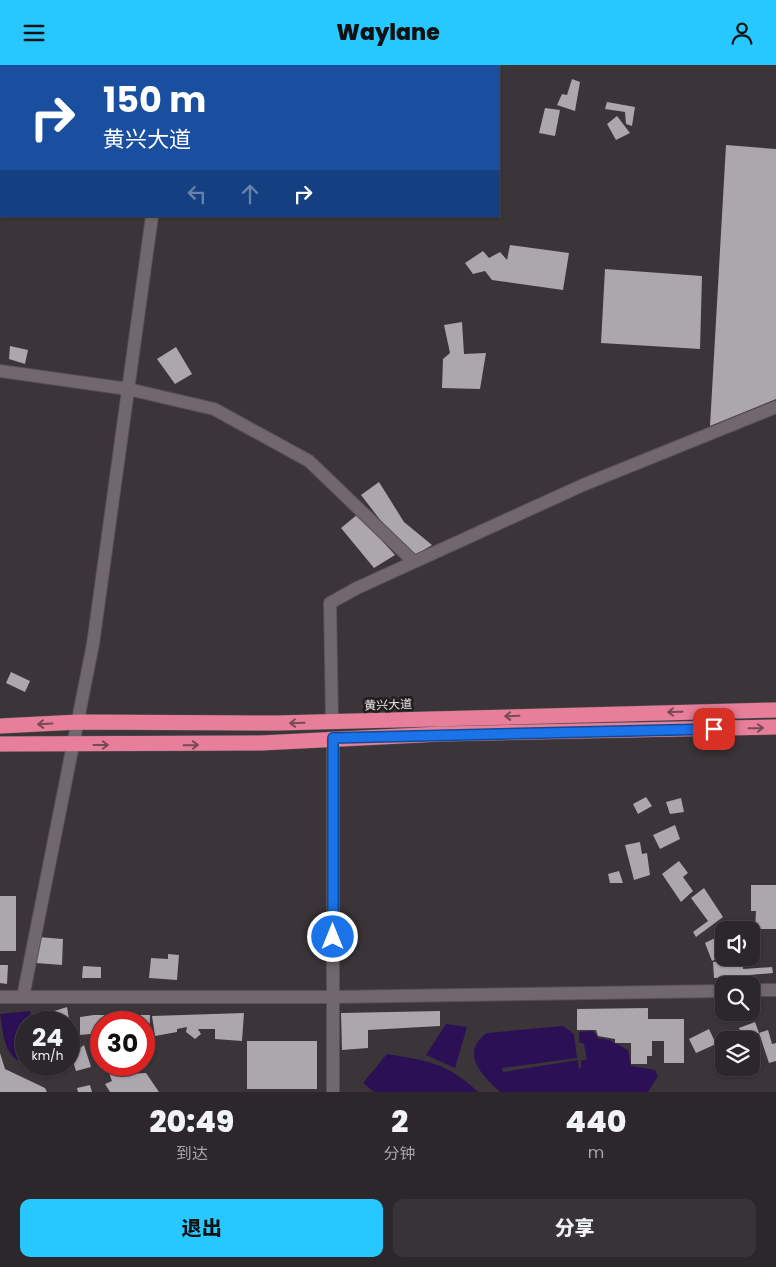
<!DOCTYPE html>
<html lang="zh">
<head>
<meta charset="utf-8">
<style>
  body { margin:0; font-family:Poppins,"Noto Sans SC",sans-serif; background:#383336; color:#f1f3f6; height:100vh; display:flex; flex-direction:column; font-size:19px; white-space:nowrap }
  * { box-sizing:border-box; margin:0 }
  p { font-size:16px; color:#a6a5a8 }
  .icon { flex:none; width:28px; height:28px; fill:none; stroke:currentColor; stroke-width:2; stroke-linecap:round; stroke-linejoin:round }
  .map { position:relative; height:1027px; overflow:hidden }
  .drawer { display:flex; flex-direction:column; background:#2c272a; flex:1 }
  .drawer>* { flex:none }
  .top-card { position:absolute; left:0px; top:0px; width:500px; height:152px; box-shadow:0 1px 4px #0004,0 0 0 1px #484447; background:#1a4fa0; color:#fff; overflow:hidden }
  .tools { position:absolute; left:715px; top:856px; display:grid; gap:10px }
  .tools a { display:grid; place-items:center; width:45px; height:45px; border-radius:10px; background:#2c272a; box-shadow:0 1px 4px #0004,0 0 0 1px #484447; font-size:25px }
  .speed { position:absolute; left:15px; top:946px; display:flex; gap:10px; font-size:25px; font-weight:700; text-align:center }
  .speed>* { display:grid; place-content:center; width:65px; height:65px; border-radius:50%; background:#2c272a; box-shadow:0 1px 4px #0004,0 0 0 1px #484447; line-height:1 }
  .speed small { font-size:12px; font-weight:400 }
  .speed .limit { border:8px solid #d22; background:#fff; color:#111 }
  .pin { position:absolute; display:grid; place-items:center; width:42px; height:42px; color:#fff; margin:-21px; border-radius:10px; box-shadow:0 2px 8px #0006 }
  .me { position:absolute; width:55px; margin:-28px; rotate:0deg; stroke-linejoin:round; filter:drop-shadow(0 0 4px #0008) }
  .turn { display:flex; align-items:center; gap:18px; height:105px; padding:0 20px; font-size:22px }
  .turn .icon { width:65px; height:65px; stroke-width:2.5 }
  .turn b { display:block; font-size:35px; line-height:42px }
  .lanes { display:flex; align-items:center; height:48px; padding:0 20px; background:#0003; justify-content:center; gap:25px; direction:ltr }
  .lanes .off { opacity:.35 }
  .eta { display:flex; justify-content:space-evenly; align-items:center; height:85px; text-align:center }
  .eta b { font-size:30px; font-weight:800; line-height:35px }
  .primary-button { display:flex; gap:10px; margin-top:auto; padding:10px 20px }
  .primary-button a { flex:1; height:58px; border-radius:10px; background:#27c8ff; color:#111; font-size:20px; font-weight:800; line-height:58px; text-align:center }
  .primary-button a+a { background:#383336; color:#f1f3f6 }
  header { display:flex; justify-content:space-between; align-items:center; height:65px; padding:0 20px; background:#27c8ff; color:#111; font-size:22px; font-weight:800 }
  .map>svg:first-child { display:block }
</style>
</head>
<body>
<header><svg class="icon" aria-label="menu" viewBox="0 0 24 24"><path d="M4 6h16M4 12h16M4 18h16"/></svg>Waylane<svg class="icon" aria-label="person" viewBox="0 0 24 24"><circle cx="12" cy="8" r="4"/><path d="M4 21q1-7 8-7t8 7"/></svg></header>
<div class="map">
<svg width="776" height="1027" viewBox="0 0 776 1027">
  <rect width="100%" height="100%" fill="#3b3438"/>
  <path fill="#2c1056" d="M 30,946 L 33,957 L 26,958 L 26,991 L 17,995 C 3,985 3,965 0,949 Z
    M 446,959 L 467,962 L 455,1003 L 426,990 Z
    M 563,961 L 574,969 L 577,993 L 502,1003 L 503,1007 L 578,995 L 579,1004 L 581,1003 L 581,996 L 587,994 L 584,979 L 579,977 L 579,967 L 593,966 L 598,973 L 609,975 L 628,985 L 631,1001 L 655,1005 L 658,1011 L 648,1027 L 500,1027 C 484,1011 458,989 487,968 Z
    M 387,989 C 428,996 446,997 478,1027 L 374,1027 L 363,1018 Z"/>
  <path fill="#aca6ad" d="M 572,14 L 580,17 L 575,46 L 557,40 L 562,29 L 567,30 Z
    M 607,37 L 635,42 L 632,61 L 626,59 L 625,47 L 605,44 Z
    M 545,43 L 560,45 L 555,71 L 539,68 Z
    M 617,51 L 630,68 L 616,75 L 607,59 Z
    M 726,80 L 776,84 L 776,334 L 710,361 Z
    M 510,180 L 569,188 L 563,225 L 492,215 L 485,206 L 473,209 L 465,198 L 483,186 L 489,193 L 500,187 L 507,195 Z
    M 605,204 L 702,211 L 700,284 L 601,278 Z
    M 462,257 L 464,289 L 486,288 L 480,324 L 442,323 L 443,294 L 450,288 L 444,260 Z
    M 10,281 L 28,285 L 25,299 L 9,294 Z
    M 176,282 L 192,309 L 175,319 L 157,294 Z
    M 379,417 L 404,457 L 432,480 L 414,491 L 388,465 L 361,430 Z
    M 358,449 L 395,490 L 374,503 L 341,463 Z
    M 11,607 L 30,616 L 25,627 L 6,618 Z
    M 646,732 L 652,741 L 638,749 L 633,739 Z
    M 681,733 L 684,747 L 670,749 L 666,737 Z
    M 675,760 L 680,774 L 660,784 L 653,770 Z
    M 640,777 L 642,789 L 647,788 L 650,810 L 634,815 L 625,780 Z
    M 679,796 L 688,808 L 683,812 L 693,826 L 681,837 L 662,809 Z
    M 619,806 L 623,818 L 610,818 L 608,809 Z
    M 751,820 L 776,820 L 776,864 L 755,864 L 756,846 L 751,846 Z
    M 704,823 L 723,852 L 696,872 L 693,867 L 708,856 L 691,833 Z
    M 0,831 L 16,831 L 16,886 L 0,886 Z
    M 38,872 L 63,874 L 62,900 L 36,898 Z
    M 715,873 L 722,891 L 712,896 L 705,878 Z
    M 168,889 L 179,890 L 177,915 L 149,913 L 151,893 L 168,894 Z
    M 726,896 L 727,901 L 743,900 L 743,904 L 772,902 L 773,908 L 714,913 L 713,897 Z
    M 0,900 L 8,900 L 7,919 L 0,918 Z
    M 83,901 L 101,902 L 101,913 L 82,913 Z
    M 67,942 L 69,954 L 62,958 L 50,958 L 45,949 Z
    M 648,943 L 648,954 L 684,954 L 684,998 L 664,998 L 664,976 L 652,976 L 652,991 L 647,991 L 647,999 L 631,999 L 631,978 L 615,978 L 615,974 L 598,971 L 596,965 L 577,965 L 577,944 Z
    M 440,946 L 440,961 L 368,965 L 368,983 L 342,985 L 341,948 Z
    M 244,948 L 242,976 L 215,974 L 215,964 L 198,964 L 201,969 L 195,974 L 186,967 L 187,962 L 177,964 L 177,967 L 155,971 L 152,951 Z
    M 94,950 L 150,950 L 149,978 L 144,977 L 144,958 L 101,958 L 101,968 L 80,970 L 80,952 Z
    M 755,957 L 759,968 L 743,973 L 739,963 Z
    M 709,964 L 716,979 L 696,988 L 689,974 Z
    M 768,965 L 772,979 L 776,978 L 776,996 L 769,998 L 759,968 Z
    M 247,976 L 317,976 L 317,1024 L 247,1024 Z
    M 84,980 L 91,1002 L 76,1006 L 71,990 Z
    M 0,988 L 5,1004 L 45,1023 L 47,1027 L 0,1027 Z
    M 106,1000 L 124,1000 L 127,1009 L 146,1008 L 159,1027 L 110,1027 L 105,1019 L 112,1016 Z
    M 90,1020 L 92,1027 L 78,1027 L 77,1023 Z"/>
  <g fill="none" stroke-linecap="round" stroke-linejoin="round">
    <defs>
      <path id="minor" d="M 172,1 L 172,0
        M 0,306 L 128,324 L 214,344 L 309,396 L 414,497
        M 332,656 L 330,538 L 357,523 L 583,420 L 776,342
        M 751,925 L 776,925
        M 0,932 L 333,932 L 724,926
        M 23,932 L 93,579 L 152,151
        M 333,1027 L 333,673"/>
      <path id="highway" d="M 0,661 L 79,657 L 277,658 L 776,645
        M 0,679 L 261,678 L 441,669 L 776,662"/>
    </defs>
    <use href="#minor" stroke="#565054" stroke-width="14"/>
    <use href="#highway" stroke="#565054" stroke-width="16"/>
    <use href="#minor" stroke="#70686d" stroke-width="12"/>
    <use href="#highway" stroke="#e87f9a" stroke-width="15"/>
  </g>
  <defs><path id="oneway-shaft" d="M-6 0H5M1.5-3L5.5 0L1.5 3" fill="none" stroke-width="1.6" stroke-linecap="round" stroke-linejoin="round" transform="scale(1.25)"/></defs>
  <g stroke="#7a4956">
    <use href="#oneway-shaft" transform="translate(675 647) rotate(179)"/>
    <use href="#oneway-shaft" transform="translate(512 651) rotate(178)"/>
    <use href="#oneway-shaft" transform="translate(297 658) rotate(178)"/>
    <use href="#oneway-shaft" transform="translate(45 659) rotate(177)"/>
    <use href="#oneway-shaft" transform="translate(756 663) rotate(-1)"/>
    <use href="#oneway-shaft" transform="translate(101 680)"/>
    <use href="#oneway-shaft" transform="translate(191 680) rotate(-1)"/>
  </g>
  <g fill="none" stroke-linecap="round" stroke-linejoin="round">
    <defs>
      <path id="route" d="M 333,872 L 333,673 L 714,664"/>
    </defs>
    <use href="#route" stroke="#114b97" stroke-width="12"/>
    <use href="#route" stroke="#1a73e8" stroke-width="9"/>
  </g>
  <g text-anchor="middle" stroke-width="5" stroke-linejoin="round" paint-order="stroke">
    <g font-size="12" fill="#e9e5e7" stroke="#201d1f">
      <text transform="translate(388 640) rotate(-2)" y="4">黄兴大道</text>
    </g>
  </g>
</svg>
<div class="tools">
<a><svg class="icon" aria-label="sound" viewBox="0 0 24 24"><path d="M4 9h4l5-4v14l-5-4H4zM17 9q2 3 0 6"/></svg></a>
<a><svg class="icon" aria-label="search" viewBox="0 0 24 24"><circle cx="10" cy="10" r="6"/><path d="M15 15l6 6"/></svg></a>
<a><svg class="icon" aria-label="layers" viewBox="0 0 24 24"><path d="M12 4l9 5-9 5-9-5zM3 14l9 5 9-5"/></svg></a>
</div>
<div class="speed"><div>24<small>km/h</small></div><div class="limit">30</div></div>
<div class="pin" style="left:714px;top:664px;background:#d93025"><svg class="icon" aria-label="arrive" viewBox="0 0 24 24"><path d="M6 21V4h12l-3 4 3 4H6"/></svg></div>
<svg class="me" style="left:333px;top:872px" viewBox="-20 -20 40 40"><circle r="17" fill="#1a73e8" stroke="#fff" stroke-width="3"/><path d="M0-11L8 9 0 5-8 9z" fill="#fff"/></svg>
<div class="top-card">
<div class="turn"><svg class="icon" aria-label="right" viewBox="0 0 24 24"><path d="M7 20v-9h11M14 6l5 5-5 5"/></svg><div><b>150 m</b>黄兴大道</div></div>
<div class="lanes"><svg class="icon off" aria-label="left" viewBox="0 0 24 24"><path d="M17 20v-9H6M10 6l-5 5 5 5"/></svg><svg class="icon off" aria-label="ahead" viewBox="0 0 24 24"><path d="M12 20V5M6 11l6-6 6 6"/></svg><svg class="icon" aria-label="right" viewBox="0 0 24 24"><path d="M7 20v-9h11M14 6l5 5-5 5"/></svg></div>
</div>
</div>
<section class="drawer">
<div class="eta">
<div><b>20:49</b><p>到达</p></div>
<div><b>2</b><p>分钟</p></div>
<div><b>440</b><p>m</p></div>
</div>
<div class="primary-button"><a>退出</a><a>分享</a></div>
</section>
</body>
</html>
